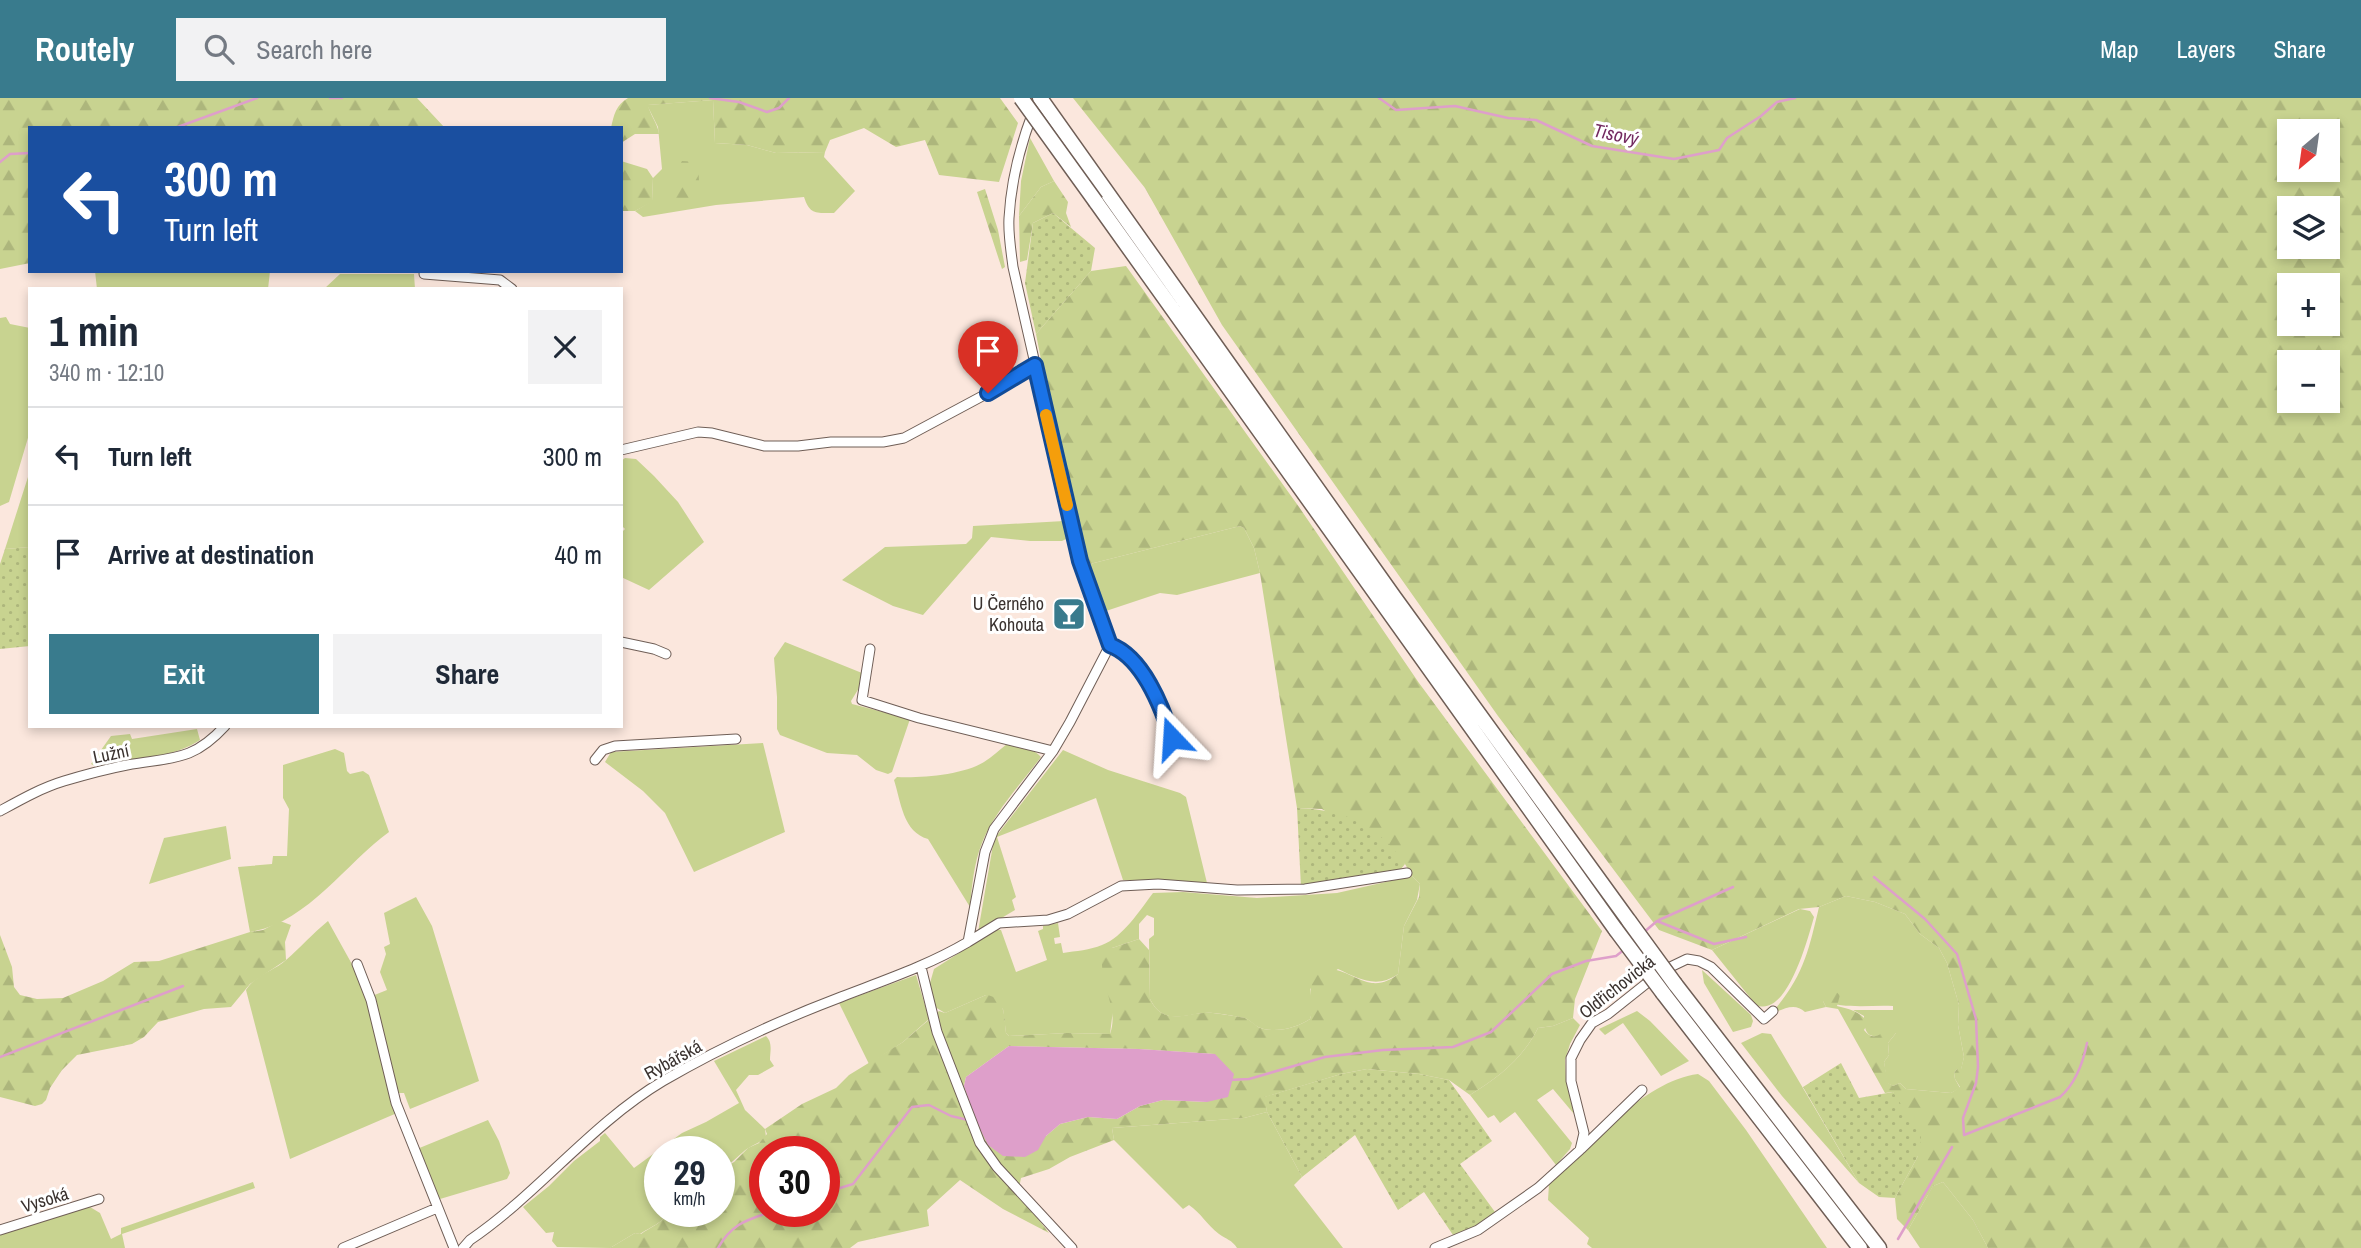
<!DOCTYPE html>
<html lang="en">
<head>
<meta charset="utf-8">
<style>
  body { margin:0; font-family:"Archivo Narrow",sans-serif; background:#f2f2f3; color:#1f2937; height:100vh; display:flex; flex-direction:column; font-size:26px; white-space:nowrap }
  * { box-sizing:border-box; margin:0 }
  p { font-size:23px; color:#747a83 }
  .icon { flex:none; width:38px; height:38px; fill:none; stroke:currentColor; stroke-width:2; stroke-linecap:round; stroke-linejoin:round }
  .map { position:relative; flex:1; overflow:hidden }
  .side { position:absolute; left:28px; top:189px; width:595px; height:441px; display:flex; flex-direction:column; background:#fff; border-radius:0px; box-shadow:0 4px 10px #0003 }
  .side>* { flex:none }
  .top-card { position:absolute; left:28px; top:28px; width:595px; height:147px; border-radius:0px; box-shadow:0 4px 10px #0003; background:#1a4fa0; color:#fff; overflow:hidden }
  .needle { width:46px; rotate:209deg }
  .controls { position:absolute; left:2277px; top:21px; display:grid; gap:14px }
  .controls a { display:grid; place-items:center; width:63px; height:63px; border-radius:0px; background:#fff; box-shadow:0 4px 10px #0003; font-size:35px }
  .speed { position:absolute; left:644px; top:1038px; display:flex; gap:14px; font-size:35px; font-weight:700; text-align:center }
  .speed>* { display:grid; place-content:center; width:91px; height:91px; border-radius:50%; background:#fff; box-shadow:0 4px 10px #0003; line-height:1 }
  .speed small { font-size:18px; font-weight:400 }
  .speed .limit { border:10px solid #d22; background:#fff; color:#111 }
  .pin { position:absolute; display:grid; place-items:center; width:60px; height:60px; color:#fff; margin:-72px -30px; border-radius:50% 50% 50% 0; rotate:-45deg; box-shadow:0 0 7px #0007 }
  .pin .icon { rotate:45deg }
  .me { position:absolute; width:77px; margin:-38px; rotate:340deg; stroke-linejoin:round; filter:drop-shadow(0 0 5px #0008) }
  .turn { display:flex; align-items:center; gap:24px; height:147px; padding:0 21px; font-size:32px }
  .turn .icon { width:91px; height:91px; stroke-width:2.5 }
  .turn b { display:block; font-size:49px; line-height:60px }
  .round { display:grid; place-items:center; flex:none; width:74px; height:74px; border-radius:0px; background:#f2f2f3 }
  .headline { display:flex; align-items:center; justify-content:space-between; height:119px; padding:0 21px }
  h1 { font-size:42px; font-weight:700; line-height:52px }
  .cta { display:flex; gap:14px; margin-top:auto; padding:14px 21px }
  .cta a { flex:1; height:80px; border-radius:0px; background:#397b8d; color:#fff; font-size:28px; font-weight:700; line-height:80px; text-align:center }
  .cta a+a { background:#f2f2f3; color:#1f2937 }
  ul { padding:0; list-style:none }
  li { display:flex; align-items:center; gap:21px; height:98px; padding:0 21px; border-top:2px solid #e0e1e3 }
  li div { flex:1 }
  li b { display:block; font-size:26px }
  li em { font-style:normal }
  header { display:flex; align-items:center; gap:42px; box-sizing:border-box; height:98px; padding:0 35px; background:#397b8d; color:#fff }
  header strong { font-size:33px }
  nav { display:flex; gap:38px; margin-inline-start:auto; font-size:24px }
  .search { width:490px; height:63px; background:#f2f2f3; display:flex; align-items:center; gap:18px; box-sizing:border-box; padding:0 24px; border-radius:0px; color:#747a83; font-size:26px }
  .map>svg:first-child { display:block }
</style>
</head>
<body>
<header>
<strong>Routely</strong>
<div class="search"><svg class="icon" aria-label="search" viewBox="0 0 24 24"><circle cx="10" cy="10" r="6"/><path d="M15 15l6 6"/></svg>Search here</div>
<nav><a>Map</a><a>Layers</a><a>Share</a></nav>
</header>
<div class="map">
<svg width="2361" height="1150" viewBox="0 0 2361 1150">
  <defs>
    <pattern id="forest-firs" width="22" height="20" patternUnits="userSpaceOnUse" patternTransform="scale(1.75)"><rect width="22" height="20" fill="#c8d390"/><path d="M5 1l3.5 6h-7zM16 11l3.5 6h-7z" fill="#adb67c"/></pattern>
    <pattern id="park-dots" width="8" height="8" patternUnits="userSpaceOnUse" patternTransform="scale(1.75)"><rect width="8" height="8" fill="#c8d390"/><path d="M2 2h.1M6 6h.1" fill="none" stroke="#adb67c" stroke-width="1.8" stroke-linecap="round"/></pattern>
  </defs>
  <rect width="100%" height="100%" fill="#fbe7dd"/>
  <path fill="#c8d390" d="M 713,2 L 715,45 L 747,47 L 776,55 L 825,54 L 824,59 L 855,93 L 834,115 C 816,115 810,117 804,99 L 716,107 L 643,119 L 635,113 L 652,103 L 653,80 L 662,71 L 658,29 L 647,7 Z
    M 1030,40 L 1054,83 L 1041,89 L 1019,118 L 1021,83 Z
    M 95,173 L 270,173 L 268,191 L 97,191 Z
    M 340,176 L 414,176 L 415,191 L 324,191 Z
    M 6,219 L 10,226 L 30,230 L 30,333 L 9,404 L 0,408 L 0,220 Z
    M 625,360 L 636,361 L 654,378 L 678,404 L 704,444 L 649,492 L 621,479 L 621,435 L 625,431 L 621,427 L 621,363 Z
    M 28,379 L 30,449 L 5,451 Z
    M 1064,423 L 1066,441 L 1062,443 L 1030,443 L 991,439 L 923,517 L 893,508 L 842,482 L 885,449 L 966,446 L 972,440 L 973,428 Z
    M 1240,428 L 1244,430 L 1254,450 L 1260,475 L 1177,497 L 1160,495 L 1106,513 L 1086,467 Z
    M 785,544 L 862,575 L 859,590 L 851,603 L 852,606 L 910,621 L 892,674 L 888,676 L 876,672 L 857,657 L 827,655 L 780,637 L 777,631 L 777,599 L 774,560 Z
    M 197,631 L 200,642 C 171,661 129,662 95,668 L 91,666 L 111,638 L 130,636 L 132,641 Z
    M 763,645 L 785,734 L 694,774 L 665,715 L 643,693 L 605,664 L 611,654 Z
    M 1007,646 C 1018,649 1034,650 1041,659 C 1021,686 994,714 982,745 C 974,765 972,787 970,809 L 928,741 C 903,734 901,704 894,682 L 897,679 C 922,680 963,677 984,664 C 992,659 999,652 1007,646 Z
    M 335,651 L 344,655 L 347,673 L 350,676 L 363,673 L 369,677 L 389,734 C 346,765 306,826 250,834 L 238,769 L 272,766 L 273,758 L 287,758 L 289,711 L 283,700 L 283,667 Z
    M 1063,652 L 1108,672 L 1180,695 L 1186,699 L 1207,785 L 1123,782 L 1096,700 L 997,739 L 1016,799 L 1012,802 L 1015,812 L 978,834 L 994,741 Z
    M 226,728 L 231,761 L 149,786 L 164,740 Z
    M 1412,778 L 1420,786 L 1417,802 L 1404,828 L 1398,876 C 1377,891 1359,881 1338,871 L 1310,891 L 1313,911 L 1310,921 C 1297,930 1274,936 1258,929 C 1254,927 1250,922 1245,920 C 1239,919 1219,915 1213,915 C 1191,912 1165,932 1150,901 L 1149,841 L 1154,837 L 1154,820 L 1147,817 L 1139,826 L 1139,841 L 1112,850 L 1109,894 L 1113,912 L 1110,936 L 1067,935 L 1009,938 L 1006,935 L 1003,911 L 986,897 L 945,915 L 935,909 L 930,885 L 934,871 L 995,832 L 1001,832 L 1016,874 L 1047,862 L 1038,833 L 1043,831 L 1043,828 L 1058,825 L 1060,839 L 1054,840 L 1055,846 L 1061,845 L 1063,855 C 1076,853 1090,852 1102,847 C 1123,839 1140,812 1153,795 L 1183,794 L 1257,800 L 1337,795 Z
    M 1846,798 L 1875,804 L 1905,816 L 1920,836 L 1939,850 L 1947,865 L 1959,907 L 1958,927 L 1964,959 L 1961,972 L 1957,971 L 1954,975 L 1955,981 L 1960,990 L 1951,995 L 1906,991 L 1900,985 L 1893,988 L 1887,985 L 1884,964 L 1889,957 L 1888,945 L 1896,935 C 1875,938 1864,945 1864,918 L 1853,912 L 1893,912 L 1893,908 C 1869,907 1845,911 1823,903 L 1826,909 L 1805,914 C 1796,905 1785,910 1776,914 L 1775,911 C 1804,877 1809,851 1819,809 Z
    M 416,799 L 432,828 L 479,983 L 410,1011 L 404,995 L 399,995 L 397,991 L 372,898 L 387,892 L 380,874 L 386,856 L 384,849 L 390,846 L 384,815 Z
    M 1800,811 L 1810,813 L 1814,819 C 1808,840 1787,921 1756,907 L 1712,852 Z
    M 328,823 L 353,868 L 367,901 L 397,1015 L 290,1061 L 246,892 C 255,877 274,873 286,862 C 301,849 312,836 328,823 Z
    M 1702,872 L 1751,917 L 1753,923 L 1751,929 L 1733,934 L 1704,885 Z
    M 916,877 L 929,921 L 903,944 L 869,966 L 839,905 Z
    M 1637,913 L 1650,923 L 1689,963 L 1661,978 L 1623,925 L 1605,937 L 1599,931 Z
    M 1573,920 L 1580,927 L 1570,946 L 1565,962 L 1566,982 L 1574,1016 L 1553,991 L 1537,1002 L 1572,1045 L 1570,1051 L 1556,1067 L 1515,1014 L 1500,1025 L 1494,1017 L 1488,1020 L 1470,997 C 1499,979 1523,960 1538,930 L 1553,928 Z
    M 1762,935 L 1771,936 L 1859,1085 L 1782,998 L 1741,945 Z
    M 766,938 C 773,945 770,953 770,962 L 774,968 L 758,977 L 749,977 L 736,992 L 745,1012 L 765,1031 L 766,1039 C 759,1046 749,1048 742,1055 C 734,1062 729,1067 719,1073 L 719,1054 L 660,1054 L 660,1113 L 668,1113 C 664,1125 650,1129 640,1136 L 635,1135 L 610,1150 L 557,1149 L 552,1143 L 554,1134 L 546,1135 L 523,1109 L 549,1088 L 574,1063 L 600,1043 L 600,1039 L 605,1035 L 634,1070 L 682,1035 L 706,1024 L 739,1005 L 714,963 Z
    M 1698,976 L 1709,983 L 1746,1032 L 1827,1150 L 1592,1150 L 1587,1146 L 1589,1140 L 1548,1102 L 1549,1086 C 1588,1049 1643,983 1698,976 Z
    M 1267,1014 L 1302,1079 L 1294,1087 L 1343,1150 L 1237,1150 C 1232,1142 1226,1141 1219,1136 C 1207,1127 1201,1115 1189,1107 L 1183,1111 L 1114,1042 L 1112,1030 L 1244,1020 Z
    M 488,1022 L 499,1043 L 510,1075 L 507,1081 L 440,1101 L 417,1051 Z
    M 253,1084 L 255,1090 L 122,1136 L 125,1150 L 0,1150 L 0,1135 L 90,1109 L 100,1115 L 111,1141 L 121,1136 L 121,1130 Z
    M 1943,1084 L 1973,1122 L 1988,1150 L 1920,1150 L 1908,1132 L 1933,1088 Z"/>
  <path fill="url(#forest-firs)" fill-rule="evenodd" d="M 0,0 L 417,0 L 445,30 L 30,30 L 30,165 L 0,171 Z
    M 628,0 L 1000,0 L 1018,25 L 999,84 L 939,77 L 925,42 L 896,49 L 864,30 L 830,42 L 825,54 L 776,55 L 747,47 L 715,45 L 713,2 L 648,7 C 650,17 658,26 659,36 L 635,36 L 621,45 L 621,30 L 611,30 C 614,16 616,7 628,0 Z
    M 1073,0 L 2361,0 L 2361,1150 L 1988,1150 L 1973,1122 L 1943,1084 L 1933,1088 L 1908,1132 L 1897,1121 L 1895,1100 L 1918,1058 L 1893,994 L 1885,995 L 1838,911 L 1826,909 L 1823,903 L 1824,895 L 1832,890 L 1840,897 L 1837,908 C 1850,911 1861,914 1868,925 L 1864,932 C 1872,943 1881,938 1887,929 L 1895,931 L 1896,935 L 1888,945 L 1889,957 L 1884,964 L 1888,985 L 1893,988 L 1900,985 L 1906,991 L 1951,995 L 1960,989 L 1955,981 L 1954,975 L 1957,971 L 1961,971 L 1964,959 L 1958,927 L 1959,907 L 1947,865 L 1939,850 L 1920,836 L 1905,816 L 1875,804 L 1846,798 L 1819,809 L 1799,811 L 1712,852 L 1659,832 L 1498,618 L 1222,227 L 1145,90 ZM 2289,33 L 2328,33 L 2328,72 L 2289,72 ZM 2289,110 L 2328,110 L 2328,149 L 2289,149 ZM 2289,187 L 2328,187 L 2328,226 L 2289,226 ZM 2289,264 L 2328,264 L 2328,303 L 2289,303 Z
    M 621,63 L 647,71 L 653,80 L 652,104 L 635,113 L 621,113 Z
    M 682,63 L 698,64 L 700,103 L 659,105 L 661,88 L 671,82 Z
    M 1054,83 L 1068,104 L 1066,115 L 1071,129 L 1053,115 L 1033,125 L 1027,162 L 1020,164 L 1019,118 L 1041,89 Z
    M 985,91 L 998,132 L 1005,169 L 1002,171 L 977,94 Z
    M 1126,168 L 1299,409 L 1419,585 L 1602,833 L 1575,901 L 1573,920 L 1553,928 L 1538,930 C 1523,960 1499,979 1470,997 L 1449,982 L 1419,976 L 1367,971 L 1341,976 L 1265,999 L 1267,1014 L 1244,1020 L 1112,1030 L 1114,1042 L 1070,1059 L 1049,1071 L 1021,1080 L 1018,1095 L 1049,1135 L 1003,1111 L 960,1082 L 927,1112 L 929,1128 L 858,1144 L 850,1150 L 610,1150 L 635,1135 L 641,1136 C 650,1129 664,1125 668,1113 L 719,1113 L 719,1073 L 734,1064 L 748,1050 L 759,1045 L 767,1036 L 765,1031 L 802,1006 L 836,990 L 849,977 L 903,944 L 939,913 L 945,915 L 986,897 C 1006,899 1004,919 1006,935 L 1009,938 L 1067,935 L 1110,936 C 1120,909 1097,884 1103,857 L 1112,850 L 1139,841 L 1149,852 L 1150,901 C 1164,931 1190,912 1213,915 C 1223,916 1235,918 1245,920 C 1250,922 1254,926 1258,929 C 1274,936 1297,930 1310,921 C 1314,908 1307,894 1313,883 C 1326,856 1353,883 1372,885 C 1382,886 1391,882 1398,876 L 1404,828 L 1419,799 L 1420,786 L 1412,778 L 1405,766 L 1322,711 L 1297,710 L 1260,475 L 1254,450 L 1244,430 L 1240,428 L 1086,467 L 1060,358 L 1036,236 L 1091,173 ZM 1009,948 L 1139,951 L 1214,956 L 1207,1004 L 1163,1002 L 1140,1008 L 1117,1021 L 1088,1019 L 1060,1026 L 1046,1038 L 975,1021 L 964,988 L 966,979 ZM 765,1054 L 824,1054 L 824,1113 L 765,1113 Z
    M 280,823 L 291,827 L 285,844 L 286,862 L 250,886 L 231,909 L 204,911 L 158,924 L 144,939 L 132,946 L 77,957 L 62,972 L 50,990 L 46,1002 L 42,1006 L 35,1008 L 0,999 L 0,837 L 12,869 L 14,889 L 20,897 L 37,901 L 63,900 L 103,883 L 134,864 L 159,863 L 250,834 L 263,832 Z"/>
  <path fill="url(#park-dots)" d="M 1053,115 L 1095,150 L 1091,173 L 1036,236 L 1025,185 L 1033,125 Z
    M 30,449 L 30,548 L 0,551 L 0,466 L 5,451 Z
    M 1297,710 C 1346,712 1377,726 1405,766 L 1401,771 L 1301,789 Z
    M 1841,965 L 1859,1000 L 1893,994 L 1921,1038 L 1918,1058 L 1895,1100 L 1879,1099 L 1859,1085 L 1803,989 Z
    M 1367,971 L 1419,976 L 1449,982 L 1492,1043 L 1460,1066 L 1495,1114 L 1475,1128 L 1453,1137 L 1424,1094 L 1398,1112 L 1355,1037 L 1302,1079 L 1267,1014 L 1264,999 L 1341,976 Z"/>
  <path fill="#de9fca" d="M 1009,948 L 1139,951 L 1215,956 L 1234,976 L 1228,999 L 1207,1004 L 1163,1002 L 1140,1008 L 1117,1021 L 1088,1019 L 1060,1026 L 1046,1038 L 1038,1052 L 1025,1059 L 1003,1058 L 988,1047 L 975,1021 L 964,988 L 966,979 Z"/>
  <g fill="none" stroke-linecap="round" stroke-linejoin="round">
    <path stroke="#de9fca" stroke-width="2.5" d="M 330,0 L 342,0
      M 710,0 L 739,4 L 767,14 L 779,10 L 789,0
      M 1379,0 L 1396,12 L 1455,8 L 1508,20 L 1536,22 L 1592,48 L 1674,61 L 1719,52 L 1727,40 L 1761,18 L 1777,4 L 1795,0
      M 175,30 L 257,0
      M 0,64 L 10,56 L 30,55
      M 1874,779 L 1925,821 L 1957,856 L 1976,921 L 1978,969 L 1976,985 L 1963,1020 L 1964,1037 L 2060,999 C 2076,985 2083,965 2087,945
      M 1659,822 L 1733,789
      M 1643,835 L 1657,823 L 1714,846 L 1746,839
      M 0,959 L 183,888
      M 1229,982 L 1249,981 L 1325,959 L 1383,952 L 1453,949 L 1491,934 L 1552,876 L 1586,863 L 1616,858 L 1625,851
      M 824,1095 L 853,1086 L 912,1009 L 929,1007 L 951,1018 L 968,1022
      M 1898,1141 L 1952,1049
      M 718,1150 C 732,1125 747,1122 773,1113"/>
    <defs>
      <path id="minor" d="M 424,176 L 500,182 L 512,191
        M 621,352 L 698,334 L 712,335 L 764,348 L 798,348 L 831,344 L 883,344 L 904,340 L 988,295 L 1035,267
        M 621,544 L 654,551 L 666,556
        M 1110,547 C 1143,559 1162,609 1172,640
        M 870,551 L 862,602 L 919,620 L 1053,653
        M 595,662 L 603,652 L 615,648 L 736,641
        M 0,713 C 20,702 41,690 64,683 C 84,677 106,671 127,667 C 172,659 192,664 225,628
        M 968,844 L 999,825 L 1048,822 L 1068,816 L 1121,788 L 1158,786 L 1237,792 L 1305,791 L 1407,775
        M 357,866 L 371,902 L 396,1005 L 454,1150
        M 921,869 L 937,934 L 980,1045 L 997,1069 L 1072,1150
        M 1581,1051 L 1642,992
        M 0,1132 L 99,1101
        M 343,1150 L 437,1110
        M 463,1150 L 470,1142 C 539,1095 591,1026 663,983 C 716,952 783,921 841,899 C 885,882 927,868 968,844 L 985,754 L 994,731 L 1053,653 L 1070,624 L 1110,547 L 1080,463 L 1013,169 C 1011,153 1008,136 1009,120 C 1011,83 1020,48 1033,14
        M 1435,1150 L 1478,1132 L 1538,1090 L 1580,1052 L 1584,1035 L 1571,983 L 1571,960 L 1580,942 L 1592,925 L 1608,916 L 1662,873 L 1687,861 L 1699,863 L 1711,869 L 1764,921 L 1773,913"/>
      <path id="trunk" d="M 1040,0 L 1394,499 L 1629,823
        M 1096,104 L 1616,832
        M 1675,886 L 1879,1150
        M 1663,895 L 1860,1150"/>
    </defs>
    <use href="#minor" stroke="#6f5e56" stroke-width="11"/>
    <use href="#trunk" stroke="#6f5e56" stroke-width="17"/>
    <use href="#minor" stroke="#fff" stroke-width="9"/>
    <use href="#trunk" stroke="#fff" stroke-width="14"/>
    <defs>
      <path id="trunk-bridge" d="M 1021,0 L 1096,104
        M 1629,823 L 1675,886
        M 1616,832 L 1663,895"/>
    </defs>
    <use href="#trunk-bridge" stroke="#6f5e56" stroke-width="17" stroke-linecap="butt"/>
    <use href="#trunk-bridge" stroke="#fff" stroke-width="14"/>
  </g>
  <g fill="none" stroke-linecap="round" stroke-linejoin="round">
    <defs>
      <path id="route" d="M 988,295 L 1035,267 L 1080,463 L 1110,547 C 1143,559 1162,609 1172,640"/>
    </defs>
    <use href="#route" stroke="#114b97" stroke-width="18"/>
    <use href="#route" stroke="#1a73e8" stroke-width="12"/>
    <path stroke="#f59e0b" stroke-width="12" d="M 1046,317 L 1067,407"/>
  </g>
  <defs>
    <symbol id="bar-square" viewBox="-11 -11 22 22"><rect x="-9" y="-9" width="18" height="18" rx="4" fill="#397b8d" stroke="#fff"/><path d="M-6-5H6L.8 .8V4.5H3.5V6h-7V4.5H-.8V.8Z" fill="#fff"/></symbol>
  </defs>
  <g fill-rule="evenodd">
    <use href="#bar-square" x="1050" y="497" width="38" height="38"/>
  </g>
  <g text-anchor="middle" stroke-width="6" stroke-linejoin="round" paint-order="stroke">
    <g font-size="18" fill="#3a322f" stroke="#fff" text-anchor="end">
      <text x="1044" y="512">U Černého<tspan x="1044" dy="21">Kohouta</tspan></text>
    </g>
    <g font-size="18" fill="#3a322f" stroke="#fff">
      <text transform="translate(111 656) rotate(-12)" y="6">Lužní</text>
      <text transform="translate(1617 889) rotate(-38)" y="6">Oldřichovická</text>
      <text transform="translate(673 962) rotate(-29)" y="6">Rybářská</text>
      <text transform="translate(45 1102) rotate(-17)" y="6">Vysoká</text>
    </g>
    <g font-size="19" font-style="italic" fill="#732a60" stroke="#fff">
      <text transform="translate(1616 36) rotate(12)" y="7">Tisový</text>
    </g>
  </g>
</svg>
<div class="controls">
<a><svg class="needle" viewBox="-14 -14 28 28"><path d="M0-13l5 13h-10z" fill="#e53935"/><path d="M0 13l5-13h-10z" fill="#747a83"/></svg></a>
<a><svg class="icon" aria-label="layers" viewBox="0 0 24 24"><path d="M12 4l9 5-9 5-9-5zM3 14l9 5 9-5"/></svg></a>
<a>+</a>
<a>−</a>
</div>
<div class="speed"><div>29<small>km/h</small></div><div class="limit">30</div></div>
<div class="pin" style="left:988px;top:295px;background:#d93025"><svg class="icon" aria-label="arrive" viewBox="0 0 24 24"><path d="M6 21V4h12l-3 4 3 4H6"/></svg></div>
<svg class="me" style="left:1172px;top:640px" viewBox="-20 -20 40 40"><path d="M0-17L14 15 0 8-14 15z" fill="#1a73e8" stroke="#fff" stroke-width="4"/></svg>
<div class="top-card">
<div class="turn"><svg class="icon" aria-label="left" viewBox="0 0 24 24"><path d="M17 20v-9H6M10 6l-5 5 5 5"/></svg><div><b>300 m</b>Turn left</div></div>
</div>
<section class="side">
<div class="headline"><div><h1>1 min</h1><p>340 m · 12:10</p></div><a class="round"><svg class="icon" aria-label="close" viewBox="0 0 24 24"><path d="M6 6l12 12M18 6L6 18"/></svg></a></div>
<ul>
<li><svg class="icon" aria-label="left" viewBox="0 0 24 24"><path d="M17 20v-9H6M10 6l-5 5 5 5"/></svg><div><b>Turn left</b></div><em>300 m</em></li>
<li><svg class="icon" aria-label="arrive" viewBox="0 0 24 24"><path d="M6 21V4h12l-3 4 3 4H6"/></svg><div><b>Arrive at destination</b></div><em>40 m</em></li>
</ul>
<div class="cta"><a>Exit</a><a>Share</a></div>
</section>
</div>
</body>
</html>
